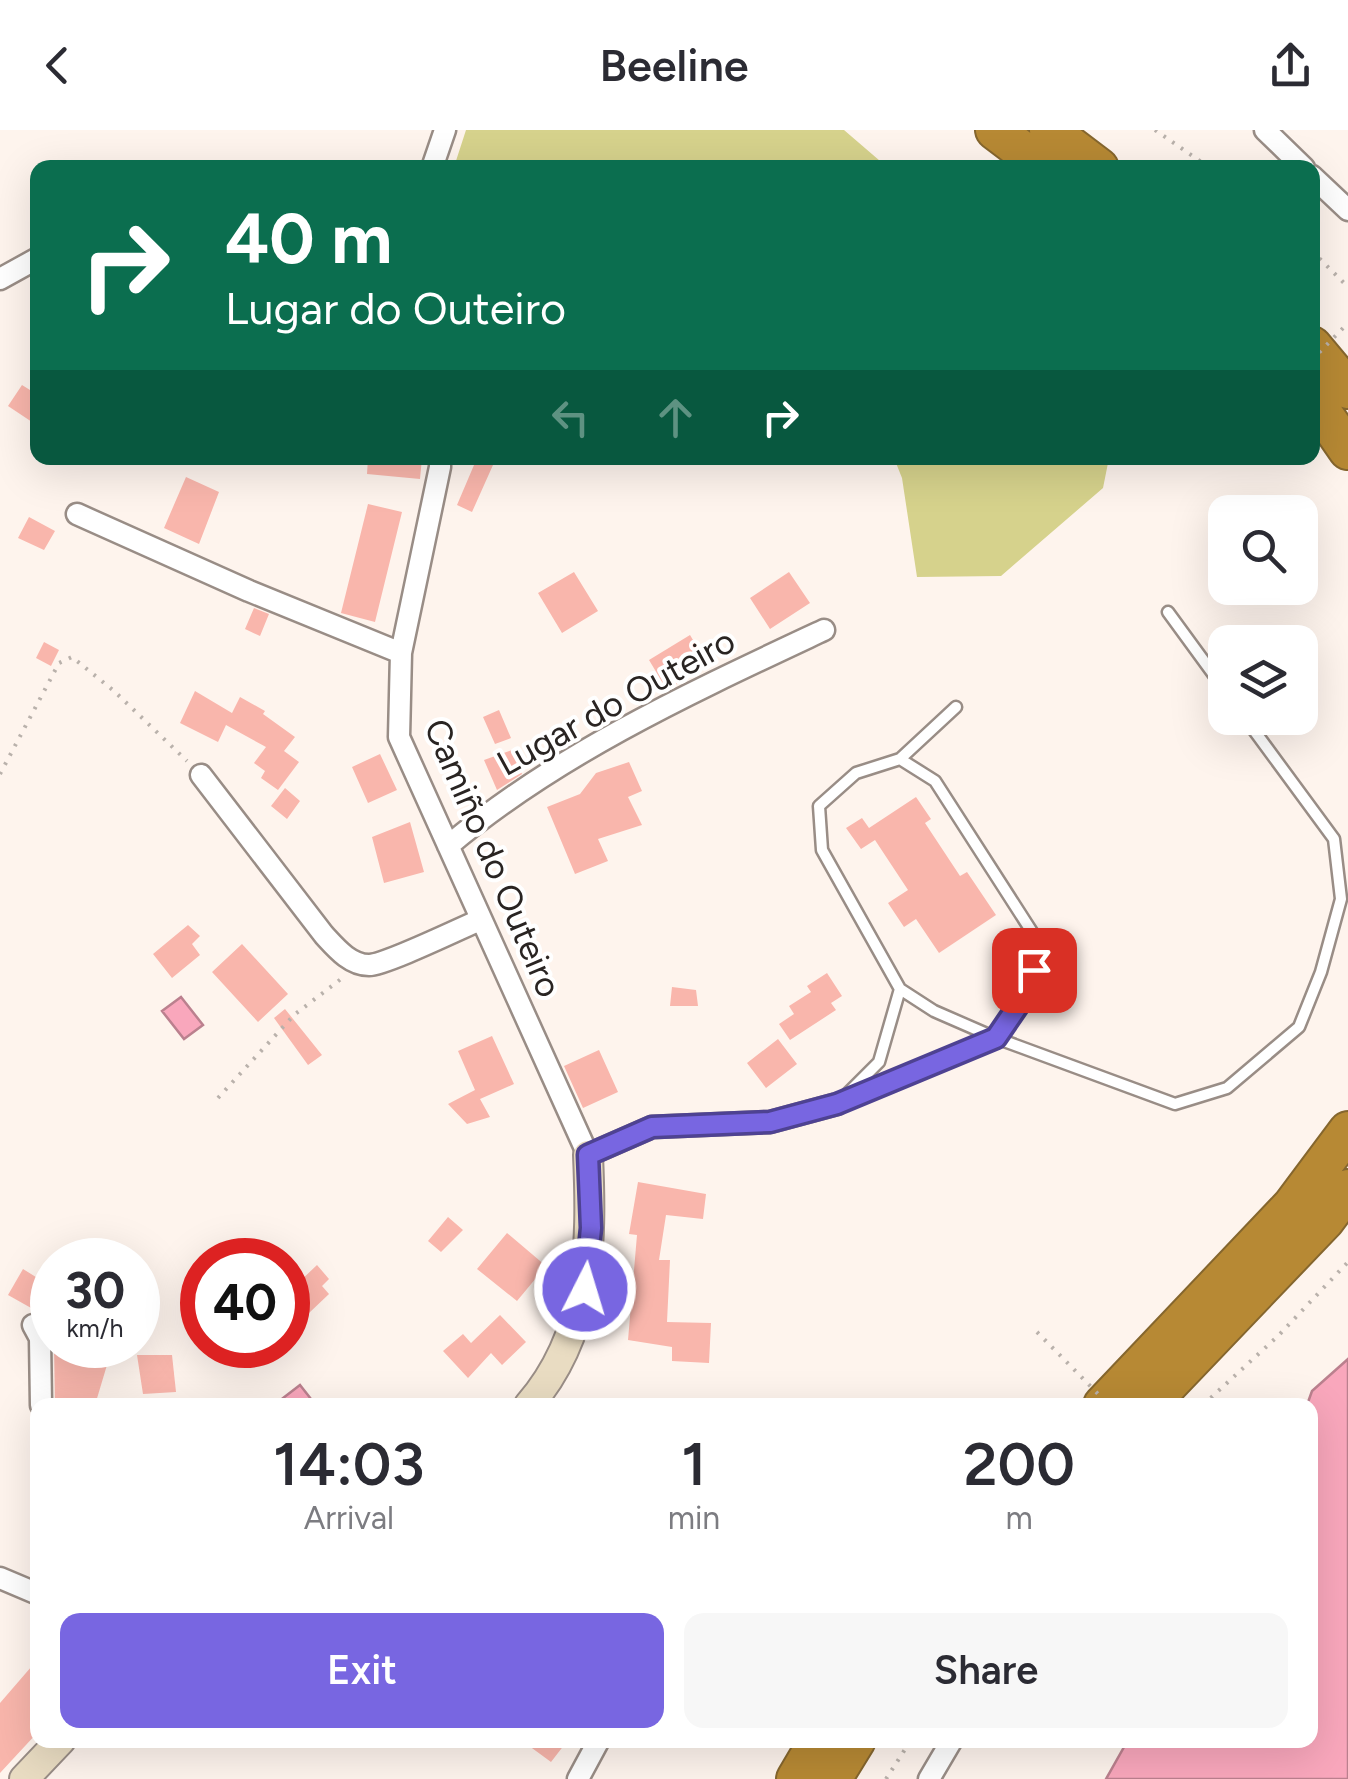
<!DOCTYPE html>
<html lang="en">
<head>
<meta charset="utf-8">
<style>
  body { margin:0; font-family:Figtree,sans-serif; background:#f7f7f7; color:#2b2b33; height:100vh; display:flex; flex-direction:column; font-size:38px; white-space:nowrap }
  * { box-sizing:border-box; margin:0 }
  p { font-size:32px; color:#7c7c81 }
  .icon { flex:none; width:55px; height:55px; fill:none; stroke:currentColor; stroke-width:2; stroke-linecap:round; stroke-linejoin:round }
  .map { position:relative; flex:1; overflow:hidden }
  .sheet { position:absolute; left:30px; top:1268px; width:1288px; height:350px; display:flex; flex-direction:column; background:#fff; border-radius:20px; box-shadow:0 10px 40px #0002 }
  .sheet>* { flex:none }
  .banner { position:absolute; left:30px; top:30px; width:1290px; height:305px; border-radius:20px; box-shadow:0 10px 40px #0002; background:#0b6e4f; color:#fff; overflow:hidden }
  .tools { position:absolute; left:1208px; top:365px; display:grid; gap:20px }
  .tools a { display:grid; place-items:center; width:110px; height:110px; border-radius:20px; background:#fff; box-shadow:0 10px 40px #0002; font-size:50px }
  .speed { position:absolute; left:30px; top:1108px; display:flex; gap:20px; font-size:50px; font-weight:700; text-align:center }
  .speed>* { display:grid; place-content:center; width:130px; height:130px; border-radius:50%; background:#fff; box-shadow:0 10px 40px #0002; line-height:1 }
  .speed small { font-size:25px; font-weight:400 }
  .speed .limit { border:15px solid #d22; background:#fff; color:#111 }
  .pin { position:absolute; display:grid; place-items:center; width:85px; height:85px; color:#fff; margin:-42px; border-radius:20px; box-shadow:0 5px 15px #0006 }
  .me { position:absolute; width:110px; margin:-55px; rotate:5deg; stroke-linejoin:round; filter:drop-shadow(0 0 8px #0008) }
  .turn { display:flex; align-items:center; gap:35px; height:210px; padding:0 30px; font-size:45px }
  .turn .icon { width:130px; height:130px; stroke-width:2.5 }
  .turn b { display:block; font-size:70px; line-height:85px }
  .lanes { display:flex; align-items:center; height:95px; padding:0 30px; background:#0003; justify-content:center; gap:50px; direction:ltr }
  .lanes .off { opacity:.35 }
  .eta { display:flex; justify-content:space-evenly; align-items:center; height:170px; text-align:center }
  .eta b { font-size:60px; font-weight:600; line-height:70px }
  .cta { display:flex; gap:20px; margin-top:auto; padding:20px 30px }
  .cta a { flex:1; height:115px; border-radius:20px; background:#7866e1; color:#fff; font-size:40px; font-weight:600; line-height:115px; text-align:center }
  .cta a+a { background:#f7f7f7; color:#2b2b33 }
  header { display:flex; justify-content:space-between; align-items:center; height:130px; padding:0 30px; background:#fff; font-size:45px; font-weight:600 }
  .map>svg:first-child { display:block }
</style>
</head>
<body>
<header><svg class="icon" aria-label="back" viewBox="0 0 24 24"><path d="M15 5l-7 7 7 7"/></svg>Beeline<svg class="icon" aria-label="share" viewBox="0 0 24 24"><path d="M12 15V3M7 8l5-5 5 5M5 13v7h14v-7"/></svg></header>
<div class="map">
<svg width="1348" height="1649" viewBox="0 0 1348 1649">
  <rect width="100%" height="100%" fill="#fef4ed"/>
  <path fill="#d6d28c" d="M 466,0 L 844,0 L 887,37 L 454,37 Z
    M 894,328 L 1109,328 L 1103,358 L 1001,446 L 917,447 L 902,348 Z"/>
  <path fill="#f9a7bc" stroke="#bb808e" stroke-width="2.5" d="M 181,867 L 203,895 L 184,909 L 162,881 Z
    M 1348,1229 L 1348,1649 L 1106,1649 L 1128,1610 L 1310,1610 L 1310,1275 L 1307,1275 L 1312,1261 Z
    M 300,1255 L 311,1269 L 303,1275 L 274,1275 Z"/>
  <path fill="#f9b6ac" d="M 22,255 L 38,265 L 38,296 L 8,276 Z
    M 368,328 L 422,328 L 420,349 L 367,344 Z
    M 477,328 L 493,335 L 472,382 L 457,375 Z
    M 186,347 L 219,362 L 199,414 L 164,398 Z
    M 368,374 L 402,382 L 375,492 L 341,483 Z
    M 29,387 L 55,401 L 44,420 L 18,408 Z
    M 574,442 L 598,481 L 562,503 L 538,463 Z
    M 789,442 L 810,473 L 770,499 L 750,468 Z
    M 254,478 L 269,484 L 260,506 L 245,499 Z
    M 690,505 L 708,535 L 667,560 L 649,530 Z
    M 44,512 L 59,520 L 51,536 L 36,528 Z
    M 195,561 L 232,583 L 240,567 L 265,581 L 263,584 L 295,607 L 284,621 L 299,632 L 278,660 L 261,648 L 265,641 L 254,633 L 266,617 L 226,595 L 218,612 L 180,593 Z
    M 499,580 L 511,608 L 495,614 L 483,587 Z
    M 512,620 L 522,644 L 497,660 L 484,630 Z
    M 380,624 L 397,660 L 368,673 L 352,637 Z
    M 629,632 L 642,661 L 628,667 L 642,695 L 598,709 L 608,731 L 575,744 L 547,677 L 580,664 L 596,643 Z
    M 285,658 L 300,671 L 287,689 L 271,676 Z
    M 916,667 L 931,689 L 925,693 L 960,746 L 967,742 L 996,785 L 939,823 L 916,789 L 904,797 L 888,773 L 908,760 L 875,710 L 861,719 L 846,698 L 862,688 L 869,698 Z
    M 410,692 L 424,742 L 384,753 L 372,707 Z
    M 188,795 L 200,806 L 192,814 L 200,825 L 172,848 L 153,824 Z
    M 242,814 L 288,864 L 258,892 L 212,842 Z
    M 827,843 L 842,866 L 831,873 L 836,880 L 790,910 L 779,894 L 794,884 L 789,876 L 811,862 L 807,856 Z
    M 672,857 L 696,860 L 698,876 L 670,876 Z
    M 285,879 L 322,925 L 308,935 L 274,888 Z
    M 492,906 L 514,954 L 480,969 L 490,987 L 467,994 L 448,974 L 475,960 L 458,921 Z
    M 778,909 L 797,934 L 766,958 L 747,933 Z
    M 599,920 L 618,962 L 583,978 L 564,936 Z
    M 638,1052 L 706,1064 L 703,1089 L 666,1085 L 659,1130 L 670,1130 L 667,1192 L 711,1193 L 709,1233 L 672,1231 L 672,1217 L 628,1210 L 637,1105 L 629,1104 Z
    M 448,1087 L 463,1100 L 441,1122 L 428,1111 Z
    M 507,1103 L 546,1136 L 517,1171 L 477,1139 Z
    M 317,1135 L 329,1149 L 322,1156 L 329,1164 L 288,1203 L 288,1145 L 297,1154 Z
    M 23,1139 L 52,1157 L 52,1165 L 40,1183 L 8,1165 Z
    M 500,1185 L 526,1212 L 502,1235 L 491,1223 L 468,1248 L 443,1221 L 463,1204 L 471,1213 Z
    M 54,1215 L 113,1215 L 95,1275 L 55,1275 Z
    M 137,1225 L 172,1225 L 176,1262 L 143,1264 Z
    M 38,1529 L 38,1602 L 0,1643 L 0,1573 Z
    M 521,1610 L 568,1610 L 551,1632 Z"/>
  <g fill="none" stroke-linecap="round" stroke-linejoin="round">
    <defs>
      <path id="lane" d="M 1168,482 L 1225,560
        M 900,629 L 935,651 L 1041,816 L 1026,864 L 996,908 L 934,881 L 900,859
        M 841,970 L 879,932 L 900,859 L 822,720 L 819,676 L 856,643 L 900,629 L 956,577
        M 837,974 L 996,908 L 1175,974 L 1227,958 L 1299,897 L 1321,842 L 1341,769 L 1334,709 L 1245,588"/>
      <path id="street" d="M 1265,0 L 1304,38
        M 432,38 L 445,0
        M 1312,46 L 1348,80
        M 0,149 L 38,128
        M 440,328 L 440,337 L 401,523 L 399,607 L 588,1025 L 652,997 L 770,992 L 837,974
        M 77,384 L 249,461 L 401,523
        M 201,645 L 324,805 C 336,818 350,835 369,835 C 385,835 459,799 480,790
        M 448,716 C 558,623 694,561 824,500
        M 33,1195 L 40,1208 L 41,1275
        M 0,1448 L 38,1464
        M 578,1649 L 599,1610
        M 929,1649 L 952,1610"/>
      <path id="secondary" d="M 529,1275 C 591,1203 592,1115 588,1025
        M 24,1649 L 61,1610"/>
      <path id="highway" d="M 995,0 L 1045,38
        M 1049,0 L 1099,38
        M 1312,216 L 1348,259
        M 1312,268 L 1348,320
        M 1103,1275 L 1292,1076 L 1348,1001
        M 1148,1275 L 1325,1090 L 1348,1059
        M 796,1649 L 819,1610
        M 832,1649 L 856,1610"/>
    </defs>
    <use href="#lane" stroke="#998d86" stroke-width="15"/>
    <use href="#street" stroke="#998d86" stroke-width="25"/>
    <use href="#secondary" stroke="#998d86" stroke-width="32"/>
    <use href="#highway" stroke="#85662e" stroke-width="42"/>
    <path stroke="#b9b1ab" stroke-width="4" stroke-dasharray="2.5 8" stroke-linecap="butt" d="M 1155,0 L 1210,38
      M 1312,121 L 1348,157
      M 0,644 L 59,533 L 72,527 L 114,561 L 187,631
      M 218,968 L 294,885 L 341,849
      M 1203,1275 L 1278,1206 L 1348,1132
      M 886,1649 L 911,1610"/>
    <use href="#lane" stroke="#fff" stroke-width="10"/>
    <use href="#street" stroke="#fff" stroke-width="20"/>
    <use href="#secondary" stroke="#e9dcc2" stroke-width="28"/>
    <use href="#highway" stroke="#b78934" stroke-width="38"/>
    <path stroke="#b9b1ab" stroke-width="4" stroke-dasharray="2.5 8" stroke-linecap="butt" d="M 1312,230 L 1348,193
      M 1037,1202 L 1109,1275"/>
  </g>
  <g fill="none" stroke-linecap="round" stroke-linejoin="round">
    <defs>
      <path id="route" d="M 585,1159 L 591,1098 L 588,1025 L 652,997 L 770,992 L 837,974 L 996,908 L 1026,864 L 1034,840"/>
    </defs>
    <use href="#route" stroke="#4e4292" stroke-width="25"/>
    <use href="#route" stroke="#7866e1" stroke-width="18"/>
  </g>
  <g text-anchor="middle" stroke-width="8" stroke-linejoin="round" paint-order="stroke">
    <g font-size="35" fill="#292422" stroke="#fff">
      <text transform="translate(616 572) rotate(-29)" y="12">Lugar do Outeiro</text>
      <text transform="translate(493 728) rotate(67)" y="12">Camiño do Outeiro</text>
    </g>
  </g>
</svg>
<div class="tools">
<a><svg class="icon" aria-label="search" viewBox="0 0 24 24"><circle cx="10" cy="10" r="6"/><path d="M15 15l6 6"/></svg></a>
<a><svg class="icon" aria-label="layers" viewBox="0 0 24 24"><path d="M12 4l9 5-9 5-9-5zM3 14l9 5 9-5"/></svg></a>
</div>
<div class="speed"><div>30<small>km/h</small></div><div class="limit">40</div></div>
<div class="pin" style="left:1034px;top:840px;background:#d93025"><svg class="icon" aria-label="arrive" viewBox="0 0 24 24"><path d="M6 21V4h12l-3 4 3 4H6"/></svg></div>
<svg class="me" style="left:585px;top:1159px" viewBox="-20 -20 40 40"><circle r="17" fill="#7866e1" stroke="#fff" stroke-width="3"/><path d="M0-11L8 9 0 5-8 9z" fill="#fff"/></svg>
<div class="banner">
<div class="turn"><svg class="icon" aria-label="right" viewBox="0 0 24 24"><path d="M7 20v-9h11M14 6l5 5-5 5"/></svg><div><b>40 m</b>Lugar do Outeiro</div></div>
<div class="lanes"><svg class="icon off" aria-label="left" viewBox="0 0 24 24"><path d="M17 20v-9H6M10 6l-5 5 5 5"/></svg><svg class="icon off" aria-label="ahead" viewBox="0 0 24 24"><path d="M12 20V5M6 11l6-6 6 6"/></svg><svg class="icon" aria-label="right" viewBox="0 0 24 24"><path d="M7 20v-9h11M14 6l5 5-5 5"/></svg></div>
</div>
<section class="sheet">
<div class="eta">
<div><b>14:03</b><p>Arrival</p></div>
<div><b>1</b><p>min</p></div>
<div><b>200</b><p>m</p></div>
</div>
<div class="cta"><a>Exit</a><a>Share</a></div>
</section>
</div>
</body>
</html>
